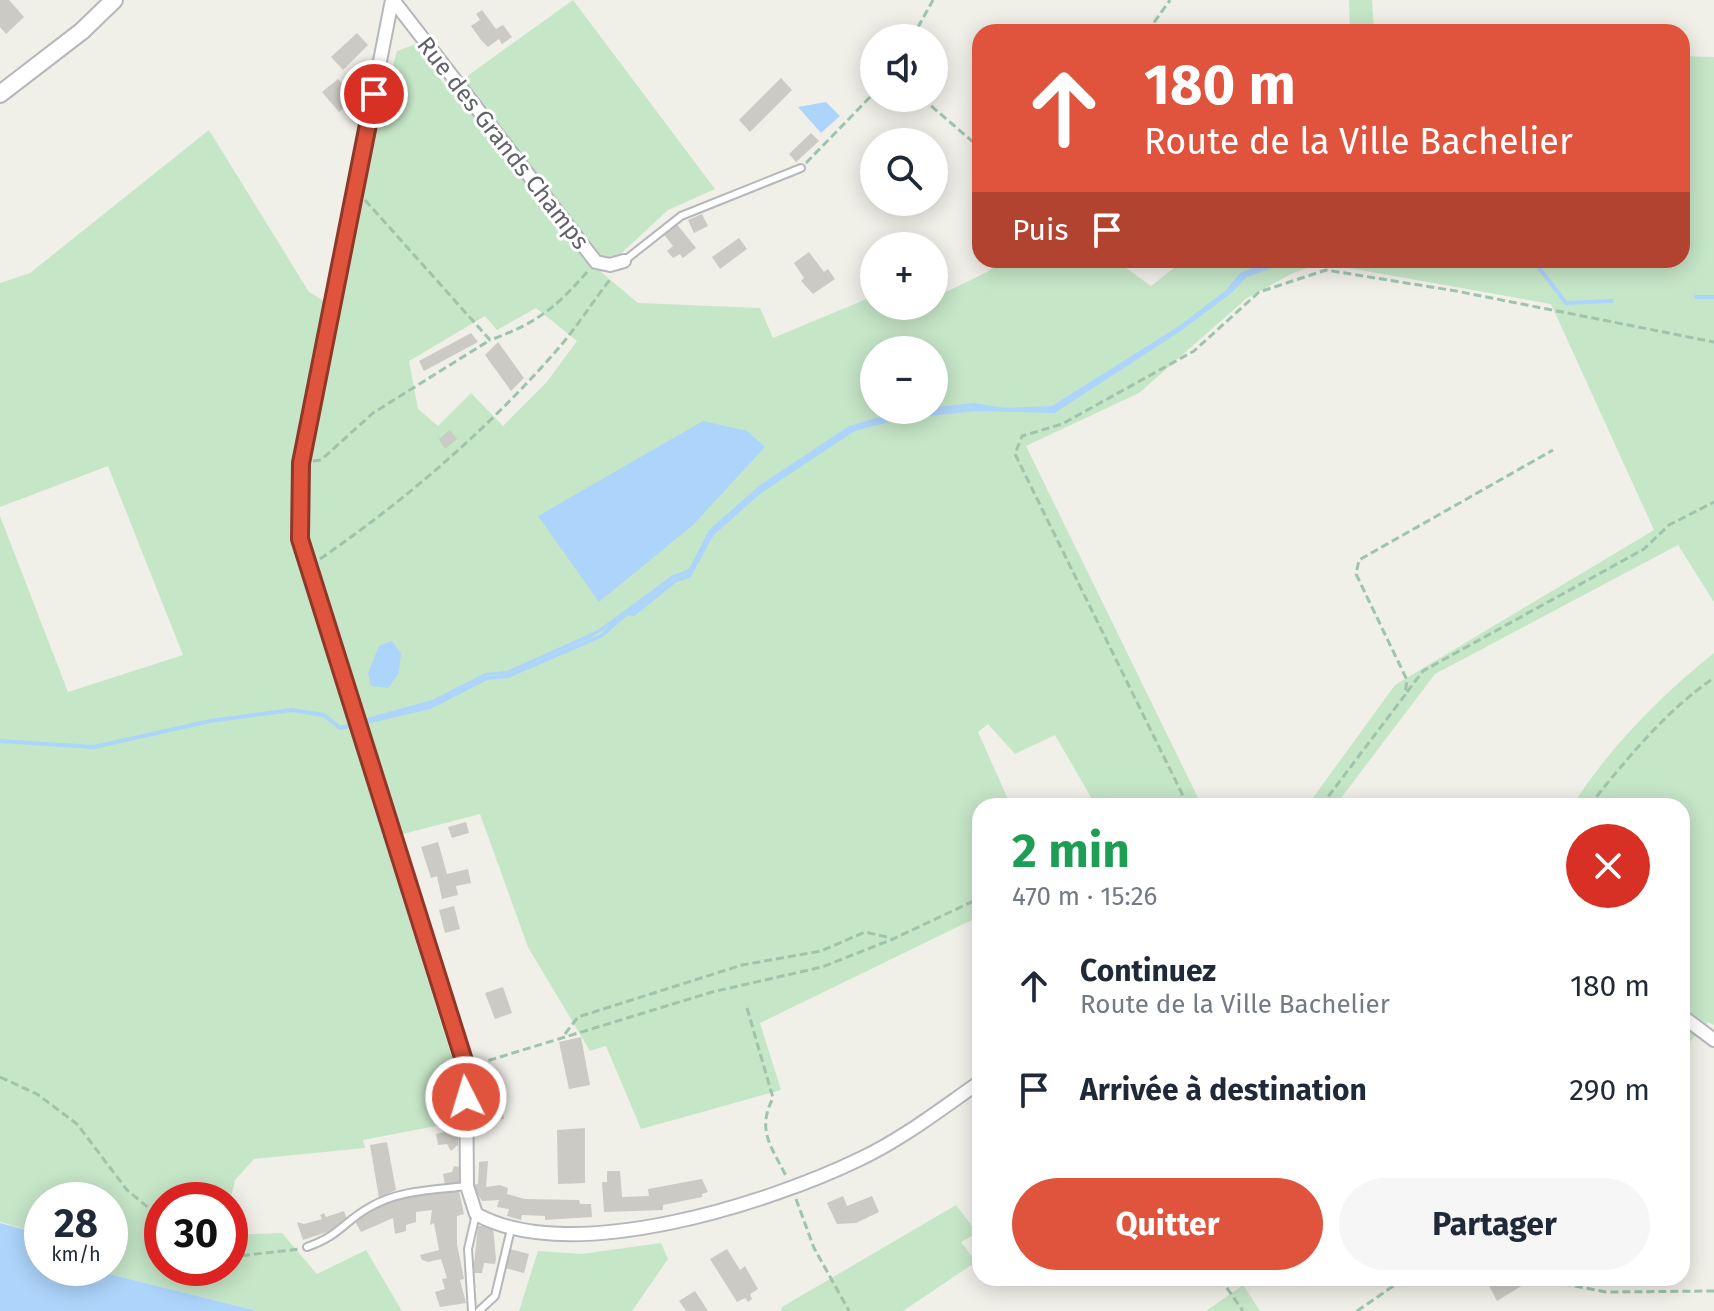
<!DOCTYPE html>
<html lang="fr">
<head>
<meta charset="utf-8">
<style>
  body { margin:0; font-family:"Fira Sans",sans-serif; background:#f6f6f7; color:#1f2937; height:100vh; display:flex; flex-direction:column; font-size:30px; white-space:nowrap }
  * { box-sizing:border-box; margin:0 }
  p { font-size:26px; color:#747a83 }
  .icon { flex:none; width:44px; height:44px; fill:none; stroke:currentColor; stroke-width:2; stroke-linecap:round; stroke-linejoin:round }
  .map { position:relative; flex:1; overflow:hidden }
  .sheet { position:absolute; left:972px; top:798px; width:718px; height:488px; display:flex; flex-direction:column; background:#fff; border-radius:24px; box-shadow:0 4px 20px #0003 }
  .sheet>* { flex:none }
  .top-card { position:absolute; left:972px; top:24px; width:718px; height:244px; border-radius:24px; box-shadow:0 4px 20px #0003; background:#e0543e; color:#fff; overflow:hidden }
  .tools { position:absolute; left:860px; top:24px; display:grid; gap:16px }
  .tools a { display:grid; place-items:center; width:88px; height:88px; border-radius:50%; background:#fff; box-shadow:0 4px 20px #0003; font-size:40px }
  .speed { position:absolute; left:24px; top:1182px; display:flex; gap:16px; font-size:40px; font-weight:700; text-align:center }
  .speed>* { display:grid; place-content:center; width:104px; height:104px; border-radius:50%; background:#fff; box-shadow:0 4px 20px #0003; line-height:1 }
  .speed small { font-size:20px; font-weight:400 }
  .speed .limit { border:12px solid #d22; background:#fff; color:#111 }
  .pin { position:absolute; display:grid; place-items:center; width:68px; height:68px; color:#fff; margin:-34px; border:4px solid #fff; border-radius:50%; box-shadow:0 2px 8px #0007 }
  .me { position:absolute; width:88px; margin:-44px; rotate:355deg; stroke-linejoin:round; filter:drop-shadow(0 0 6px #0008) }
  .turn { display:flex; align-items:center; gap:28px; height:168px; padding:0 40px; font-size:36px }
  .turn .icon { width:104px; height:104px; stroke-width:2.5 }
  .turn b { display:block; font-size:56px; line-height:68px }
  .then { display:flex; align-items:center; height:76px; padding:0 40px; background:#0003; gap:16px; font-size:30px }
  .round { display:grid; place-items:center; flex:none; width:84px; height:84px; border-radius:42px; background:#f6f6f7 }
  .overview { display:flex; align-items:center; justify-content:space-between; height:136px; padding:0 40px }
  h1 { font-size:48px; font-weight:700; line-height:60px; color:#1e9e55 }
  .cta { display:flex; gap:16px; margin-top:auto; padding:16px 40px }
  .cta a { flex:1; height:92px; border-radius:48px; background:#e0543e; color:#fff; font-size:32px; font-weight:700; line-height:92px; text-align:center }
  .cta a+a { background:#f6f6f7; color:#1f2937 }
  ul { padding:0; list-style:none }
  li { display:flex; align-items:center; gap:24px; height:104px; padding:0 40px }
  li div { flex:1 }
  li b { display:block; font-size:30px }
  li em { font-style:normal }
  .map>svg:first-child { display:block }
</style>
</head>
<body>
<div class="map">
<svg width="1714" height="1311" viewBox="0 0 1714 1311">
  <rect width="100%" height="100%" fill="#f0efe8"/>
  <path fill="#c6e6c8" fill-rule="evenodd" d="M 573,0 L 715,189 L 668,210 L 601,272 L 638,303 L 760,308 L 773,338 L 874,296 L 874,306 L 934,306 L 934,285 L 944,293 L 987,272 L 1003,260 L 1115,260 L 1151,286 L 1184,260 L 1682,260 L 1682,56 L 1714,57 L 1714,602 L 1678,545 L 1435,674 L 1335,806 L 1307,806 L 1395,685 L 1654,530 L 1551,304 L 1321,263 L 1293,273 L 1247,298 L 1139,393 L 1026,446 L 1202,806 L 1096,806 L 1055,735 L 1015,754 L 988,724 L 978,732 L 1011,806 L 980,806 L 980,916 L 760,1023 L 781,1090 L 641,1129 L 606,1046 L 590,1051 L 528,947 L 480,814 L 384,839 L 453,1061 L 452,1123 L 363,1140 L 365,1148 L 254,1159 L 235,1180 L 230,1201 L 162,1200 L 162,1268 L 230,1268 L 230,1235 L 282,1233 L 317,1274 L 366,1250 L 402,1311 L 258,1311 L 109,1274 L 100,1268 L 110,1268 L 110,1200 L 42,1200 L 42,1234 L 0,1222 L 0,516 L 68,692 L 183,655 L 108,466 L 0,507 L 0,283 L 30,273 L 209,130 L 309,292 L 324,301 L 354,159 L 366,161 L 397,51 L 416,44 L 448,90 ZM 536,308 L 577,341 L 546,383 L 503,426 L 471,393 L 438,426 L 418,409 L 409,361 L 485,316 L 497,330 ZM 874,350 L 934,350 L 934,410 L 874,410 Z
    M 1349,0 L 1372,0 L 1374,32 L 1350,32 Z
    M 1714,653 L 1714,1025 L 1708,1022 L 1682,1050 L 1682,806 L 1572,806 C 1610,747 1659,697 1714,653 Z
    M 956,1205 L 977,1233 L 961,1242 L 976,1262 L 903,1311 L 781,1311 L 782,1307 Z
    M 661,1243 L 668,1259 L 632,1311 L 519,1311 L 538,1251 L 582,1254 Z
    M 1243,1285 L 1260,1311 L 1206,1311 Z"/>
  <path fill="#add4fb" d="M 826,102 L 840,116 L 821,133 L 798,107 Z
    M 1272,260 L 1286,260 L 1243,275 L 1227,293 L 1163,339 L 1052,410 L 974,407 L 898,416 L 853,428 L 757,491 L 711,534 L 689,573 L 675,578 L 636,610 L 590,638 L 508,674 L 488,675 L 439,702 L 365,722 L 363,719 L 432,700 L 485,673 L 507,671 L 598,630 L 673,575 L 689,569 L 709,530 L 760,485 L 849,426 L 900,411 L 974,403 L 1005,408 L 1052,406 L 1179,326 L 1225,291 L 1240,273 Z
    M 703,421 L 747,431 L 765,447 L 693,525 L 599,602 L 538,516 Z
    M 392,641 L 401,653 L 399,673 L 388,688 L 371,686 L 368,673 L 379,646 Z
    M 0,1223 L 42,1234 L 42,1268 L 100,1268 L 109,1274 L 258,1311 L 0,1311 Z"/>
  <g fill="none" stroke-linecap="round" stroke-linejoin="round">
    <path stroke="#add4fb" stroke-width="4" d="M 1533,260 L 1566,303 L 1612,301
      M 1696,297 L 1714,297
      M 0,741 L 94,747 L 210,721 L 292,710 L 324,715 L 340,728 L 430,707 L 487,678 L 508,676 L 601,636 L 627,613 L 634,614 L 676,580 L 689,576 L 712,534 L 759,492 L 854,429 L 899,417 L 977,409 L 1054,411 L 1180,329 L 1231,291 L 1245,276 L 1287,260"/>
  </g>
  <path fill="#cccac4" d="M 0,0 L 9,0 L 24,17 L 6,34 L 0,27 Z
    M 482,10 L 496,29 L 503,25 L 512,37 L 502,44 L 499,39 L 488,47 L 481,40 L 471,26 L 480,20 L 476,14 Z
    M 357,33 L 368,45 L 343,70 L 331,57 Z
    M 781,78 L 792,90 L 750,132 L 739,120 Z
    M 338,79 L 354,99 L 339,112 L 322,92 Z
    M 811,133 L 819,141 L 796,162 L 789,154 Z
    M 702,214 L 708,226 L 694,233 L 688,220 Z
    M 676,223 L 696,248 L 683,258 L 680,254 L 673,258 L 667,251 L 673,246 L 662,232 Z
    M 739,238 L 747,249 L 720,269 L 712,257 Z
    M 809,252 L 824,272 L 828,269 L 835,279 L 813,294 L 801,281 L 804,278 L 794,263 Z
    M 471,333 L 478,342 L 424,371 L 419,361 Z
    M 498,342 L 524,378 L 511,391 L 485,355 Z
    M 450,430 L 457,439 L 445,449 L 439,439 Z
    M 466,822 L 469,833 L 452,838 L 448,827 Z
    M 438,842 L 447,874 L 468,869 L 471,883 L 456,886 L 458,895 L 442,899 L 437,876 L 431,878 L 421,847 Z
    M 454,906 L 460,929 L 445,933 L 439,910 Z
    M 503,987 L 512,1013 L 495,1019 L 485,993 Z
    M 581,1037 L 590,1085 L 569,1089 L 559,1042 Z
    M 500,1096 L 504,1119 L 483,1119 L 482,1097 Z
    M 585,1128 L 585,1183 L 558,1184 L 557,1130 Z
    M 458,1129 L 458,1145 L 451,1151 L 447,1144 L 438,1145 L 436,1134 Z
    M 387,1142 L 396,1190 L 379,1198 L 370,1145 Z
    M 488,1161 L 486,1187 L 500,1185 L 508,1188 L 507,1194 L 525,1199 L 579,1200 L 580,1204 L 591,1204 L 592,1217 L 545,1220 L 545,1216 L 522,1215 L 521,1220 L 507,1216 L 509,1209 L 497,1207 L 499,1200 L 482,1201 L 472,1185 L 478,1184 L 479,1162 Z
    M 454,1166 L 459,1167 L 461,1182 L 445,1185 L 443,1174 L 452,1172 Z
    M 607,1171 L 620,1171 L 622,1197 L 649,1196 L 648,1189 L 702,1179 L 708,1192 L 702,1194 L 702,1197 L 663,1205 L 663,1210 L 604,1212 L 602,1182 L 607,1182 Z
    M 459,1191 L 464,1214 L 457,1216 L 457,1244 L 464,1279 L 460,1280 L 466,1303 L 440,1307 L 435,1292 L 445,1289 L 442,1279 L 447,1278 L 441,1259 L 428,1262 L 422,1260 L 420,1255 L 439,1250 L 434,1223 L 430,1225 L 432,1210 L 416,1212 L 416,1222 L 406,1225 L 406,1231 L 395,1234 L 393,1218 L 361,1232 L 355,1221 L 395,1197 Z
    M 843,1196 L 847,1206 L 872,1196 L 879,1212 L 856,1223 L 837,1224 L 827,1203 Z
    M 344,1211 L 347,1220 L 333,1230 L 303,1240 L 297,1222 L 304,1224 L 322,1219 L 320,1215 L 324,1213 L 326,1217 Z
    M 478,1226 L 493,1226 L 496,1259 L 495,1264 L 484,1263 L 482,1273 L 473,1273 Z
    M 510,1249 L 529,1254 L 524,1273 L 505,1268 Z
    M 727,1249 L 740,1270 L 745,1266 L 758,1289 L 750,1294 L 752,1299 L 748,1302 L 745,1298 L 737,1302 L 710,1259 Z
    M 1485,1278 L 1525,1278 L 1528,1282 L 1497,1301 Z
    M 695,1291 L 708,1311 L 686,1311 L 679,1301 Z"/>
  <g fill="none" stroke-linecap="round" stroke-linejoin="round">
    <defs>
      <path id="service" d="M 624,261 L 681,216 L 801,168
        M 307,1247 C 341,1235 343,1222 370,1207 C 399,1190 433,1190 467,1186
        M 472,1311 L 468,1249 L 476,1214
        M 479,1311 L 495,1296 L 511,1229"/>
      <path id="minor" d="M 392,0 L 301,463 L 300,539 L 466,1067 L 467,1186 L 476,1214 C 571,1267 770,1203 862,1158 C 904,1138 942,1108 980,1082
        M 393,0 L 596,262 L 610,265 L 624,261
        M 1682,1016 L 1714,1040"/>
      <path id="tertiary" d="M 0,94 L 82,31 L 114,0"/>
    </defs>
    <use href="#service" stroke="#b5b7bb" stroke-width="10"/>
    <use href="#minor" stroke="#b5b7bb" stroke-width="16"/>
    <use href="#tertiary" stroke="#b5b7bb" stroke-width="20"/>
    <path stroke="#9ec4ab" stroke-width="3" stroke-dasharray="8 4" stroke-linecap="butt" d="M 1147,32 L 1170,0
      M 912,38 L 933,0
      M 922,98 L 980,148
      M 806,163 L 874,93
      M 365,200 L 490,340 C 535,324 556,308 587,272
      M 313,461 L 321,460 L 373,413 L 490,340
      M 320,559 C 407,499 487,430 557,350 C 577,327 593,301 612,277
      M 1407,692 L 1423,671 L 1644,549 L 1669,525 L 1714,502
      M 1188,806 L 1015,454 L 1022,436 L 1062,424 L 1194,351 L 1259,292 L 1326,270 L 1456,291 L 1714,342
      M 1321,806 L 1405,695 L 1407,680 L 1356,574 L 1359,560 L 1553,450
      M 1589,806 C 1626,760 1665,711 1714,678
      M 747,1008 L 773,1098 C 756,1131 772,1147 787,1178
      M 565,1034 L 578,1017 L 742,965 L 821,951 L 865,932 L 891,938
      M 477,1064 L 712,992 L 822,967 L 893,939 L 980,898
      M 0,1077 L 37,1094 L 77,1124 L 127,1190 L 162,1219
      M 796,1199 L 814,1248 L 849,1311
      M 230,1257 L 300,1249
      M 1220,1278 L 1243,1311
      M 1553,1278 L 1559,1283 L 1606,1292 L 1714,1291
      M 1357,1311 L 1405,1278"/>
    <use href="#service" stroke="#fff" stroke-width="6"/>
    <use href="#minor" stroke="#fff" stroke-width="12"/>
    <use href="#tertiary" stroke="#fff" stroke-width="16"/>
  </g>
  <g fill="none" stroke-linecap="round" stroke-linejoin="round">
    <defs>
      <path id="route" d="M 374,94 L 301,463 L 300,539 L 466,1067 L 466,1097"/>
    </defs>
    <use href="#route" stroke="#923728" stroke-width="20"/>
    <use href="#route" stroke="#e0543e" stroke-width="14"/>
  </g>
  <g text-anchor="middle" stroke-width="6" stroke-linejoin="round" paint-order="stroke">
    <g font-size="24" fill="#5f6267" stroke="#fff">
      <text transform="translate(503 143) rotate(52)" y="8">Rue des Grands Champs</text>
    </g>
  </g>
</svg>
<div class="tools">
<a><svg class="icon" aria-label="sound" viewBox="0 0 24 24"><path d="M4 9h4l5-4v14l-5-4H4zM17 9q2 3 0 6"/></svg></a>
<a><svg class="icon" aria-label="search" viewBox="0 0 24 24"><circle cx="10" cy="10" r="6"/><path d="M15 15l6 6"/></svg></a>
<a>+</a>
<a>−</a>
</div>
<div class="speed"><div>28<small>km/h</small></div><div class="limit">30</div></div>
<div class="pin" style="left:374px;top:94px;background:#d93025"><svg class="icon" aria-label="arrive" viewBox="0 0 24 24"><path d="M6 21V4h12l-3 4 3 4H6"/></svg></div>
<svg class="me" style="left:466px;top:1097px" viewBox="-20 -20 40 40"><circle r="17" fill="#e0543e" stroke="#fff" stroke-width="3"/><path d="M0-11L8 9 0 5-8 9z" fill="#fff"/></svg>
<div class="top-card">
<div class="turn"><svg class="icon" aria-label="ahead" viewBox="0 0 24 24"><path d="M12 20V5M6 11l6-6 6 6"/></svg><div><b>180 m</b>Route de la Ville Bachelier</div></div>
<div class="then">Puis<svg class="icon" aria-label="arrive" viewBox="0 0 24 24"><path d="M6 21V4h12l-3 4 3 4H6"/></svg></div>
</div>
<section class="sheet">
<div class="overview"><div><h1>2 min</h1><p>470 m · 15:26</p></div><a class="round" style="background:#d93025;color:#fff"><svg class="icon" aria-label="close" viewBox="0 0 24 24"><path d="M6 6l12 12M18 6L6 18"/></svg></a></div>
<ul>
<li><svg class="icon" aria-label="ahead" viewBox="0 0 24 24"><path d="M12 20V5M6 11l6-6 6 6"/></svg><div><b>Continuez</b><p>Route de la Ville Bachelier</p></div><em>180 m</em></li>
<li><svg class="icon" aria-label="arrive" viewBox="0 0 24 24"><path d="M6 21V4h12l-3 4 3 4H6"/></svg><div><b>Arrivée à destination</b></div><em>290 m</em></li>
</ul>
<div class="cta"><a>Quitter</a><a>Partager</a></div>
</section>
</div>
</body>
</html>
